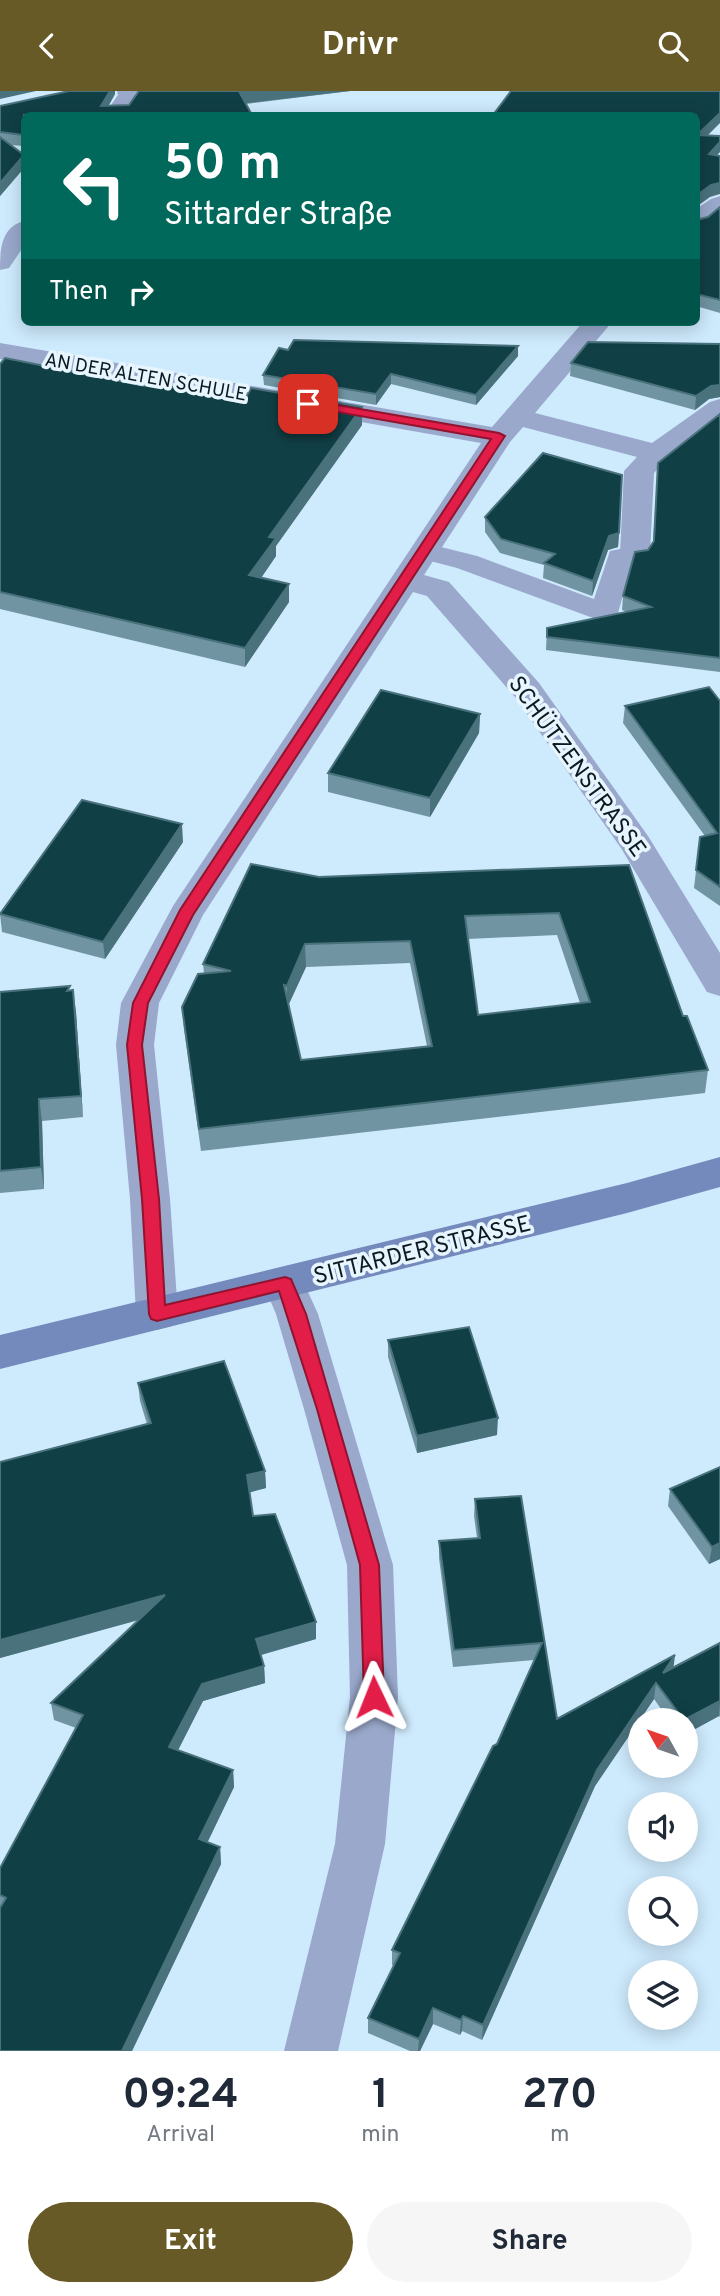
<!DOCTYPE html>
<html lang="en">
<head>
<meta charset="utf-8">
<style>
  body { margin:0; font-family:Overpass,sans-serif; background:#f6f6f7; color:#1f2937; height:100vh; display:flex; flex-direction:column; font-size:26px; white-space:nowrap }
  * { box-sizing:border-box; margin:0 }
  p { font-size:23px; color:#747a83 }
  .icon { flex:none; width:38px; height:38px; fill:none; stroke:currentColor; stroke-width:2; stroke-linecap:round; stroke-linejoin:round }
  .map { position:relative; height:1960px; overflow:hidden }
  .drawer { display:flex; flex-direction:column; background:#fff; flex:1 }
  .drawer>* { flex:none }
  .guide { position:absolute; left:21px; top:21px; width:679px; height:214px; border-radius:10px; box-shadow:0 4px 18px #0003; background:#00695c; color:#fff; overflow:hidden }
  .needle { width:46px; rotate:310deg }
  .tools { position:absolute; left:628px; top:1617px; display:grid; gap:14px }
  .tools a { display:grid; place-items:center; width:70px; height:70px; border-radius:50%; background:#fff; box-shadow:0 4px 18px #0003; font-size:35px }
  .pin { position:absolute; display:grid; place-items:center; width:60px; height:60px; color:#fff; margin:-30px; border-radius:14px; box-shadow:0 4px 10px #0006 }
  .me { position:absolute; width:77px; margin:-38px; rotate:358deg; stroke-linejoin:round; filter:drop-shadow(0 0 5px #0008) }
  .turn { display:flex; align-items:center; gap:24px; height:147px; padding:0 28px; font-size:32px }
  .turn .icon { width:91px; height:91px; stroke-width:2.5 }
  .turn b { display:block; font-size:49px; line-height:60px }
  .then { display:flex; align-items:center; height:66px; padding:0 28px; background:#0003; gap:14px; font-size:26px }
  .eta { display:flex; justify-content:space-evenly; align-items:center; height:119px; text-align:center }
  .eta b { font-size:42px; font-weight:700; line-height:49px }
  .cta { display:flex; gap:14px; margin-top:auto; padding:14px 28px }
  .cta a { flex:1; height:80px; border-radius:42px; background:#675a27; color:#fff; font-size:28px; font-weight:700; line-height:80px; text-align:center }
  .cta a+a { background:#f6f6f7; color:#1f2937 }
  header { display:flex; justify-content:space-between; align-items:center; height:91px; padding:0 28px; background:#675a27; color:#fff; font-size:32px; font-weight:700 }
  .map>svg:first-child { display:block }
</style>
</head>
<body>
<header><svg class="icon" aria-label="back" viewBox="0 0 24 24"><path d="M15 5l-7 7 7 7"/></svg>Drivr<svg class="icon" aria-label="search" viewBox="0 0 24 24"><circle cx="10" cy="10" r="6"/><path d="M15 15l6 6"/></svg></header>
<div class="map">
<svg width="720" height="1960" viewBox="0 0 720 1960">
  <rect width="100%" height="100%" fill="#ceeafd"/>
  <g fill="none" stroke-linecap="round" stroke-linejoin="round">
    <path fill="#99a8cb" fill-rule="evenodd" d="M 425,452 L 477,465 L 594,508 L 610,460 L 635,455 L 645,457 L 649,463 L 645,469 L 632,472 L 618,522 L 614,528 L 604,531 L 457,477 L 415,466 L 411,460 L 415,454 Z"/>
    <path fill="#99a8cb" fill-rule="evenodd" d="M 117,0 L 141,0 L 142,4 L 128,24 L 104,24 L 118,4 Z
      M 720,105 L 720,125 L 705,136 L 696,139 L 696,118 L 711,108 Z
      M 24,130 L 24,155 L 9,177 L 0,179 C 0,159 1,136 24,130 Z
      M 583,231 L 612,231 L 535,322 L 652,352 L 710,311 L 720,308 L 720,330 L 667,368 L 654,382 L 650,463 L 646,470 L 635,472 L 624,470 L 620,463 L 624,380 L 637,366 L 523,336 L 510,351 L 424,484 L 449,491 L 539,592 L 648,745 L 720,862 L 720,905 L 707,901 L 621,757 L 515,606 L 427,505 L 413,501 L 203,824 L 159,912 L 154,954 L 170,1108 L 178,1223 L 172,1235 L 157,1239 L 142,1235 L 136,1223 L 130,1108 L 116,954 L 121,912 L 173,815 L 481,352 L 0,268 L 0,252 L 492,336 Z"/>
    <path fill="#99a8cb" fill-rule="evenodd" d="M 284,1176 L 299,1181 L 318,1223 L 393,1474 L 398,1606 L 385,1753 L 338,1960 L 284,1960 L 335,1753 L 350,1606 L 347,1474 L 304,1318 L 276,1223 L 263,1192 L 269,1181 Z"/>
    <path fill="#748abc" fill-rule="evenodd" d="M 720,1066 L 720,1096 L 627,1122 L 0,1278 L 0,1244 L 627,1092 Z"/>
  </g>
  <path fill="#7094a2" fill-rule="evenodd" d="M 69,0 L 115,0 L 115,3 L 109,14 L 129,14 L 139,0 L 350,0 L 246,13 L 24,24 L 24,55 L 10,54 L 24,77 L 0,105 L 0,15 Z
    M 720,116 L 720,222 L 696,215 L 696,129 L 708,126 Z
    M 720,253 L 720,306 L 709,308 L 695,319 L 570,285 L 571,272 Z
    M 288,259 L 518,265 L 476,314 L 391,293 L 376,314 L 264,294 L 263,284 Z
    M 0,273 L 144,295 L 362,334 L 276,455 L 276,465 L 261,487 L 289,511 L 245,576 L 0,518 Z
    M 720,323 L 720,581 L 546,559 L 547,537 L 627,521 L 622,519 L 623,505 L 653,451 L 658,372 Z
    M 485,426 L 619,442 L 618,456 L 608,459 L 592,505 L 543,487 L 544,474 L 500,462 L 485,441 Z
    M 720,610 L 720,815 L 694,797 L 700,746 L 705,745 L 623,632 L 625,615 Z
    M 480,623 L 479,642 L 430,726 L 328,701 L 328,682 Z
    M 183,751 L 105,868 L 2,841 L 0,823 Z
    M 629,774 L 683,925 L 708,979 L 705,1002 L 201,1060 L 184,938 L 182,916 L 204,882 L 203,873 L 319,786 ZM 557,844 L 580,912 L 478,924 L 468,848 ZM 410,872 L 427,955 L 301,969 L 288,915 L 306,876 Z
    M 71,899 L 76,921 L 83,1026 L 42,1030 L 44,1098 L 0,1102 L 0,901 Z
    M 388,1249 L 497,1344 L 417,1362 L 388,1266 Z
    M 138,1292 L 265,1380 L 266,1397 L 249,1401 L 253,1425 L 316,1548 L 261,1564 L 264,1575 L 265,1592 L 203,1610 L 178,1659 L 233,1679 L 234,1696 L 207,1751 L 220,1756 L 221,1773 L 132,1960 L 0,1960 L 0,1777 L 76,1637 L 54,1629 L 51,1612 L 139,1529 L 0,1567 L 0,1371 L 147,1333 L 140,1310 Z
    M 720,1376 L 720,1468 L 709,1473 L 668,1415 L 670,1398 Z
    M 521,1405 L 557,1628 L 673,1576 L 720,1552 L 720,1626 L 719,1625 L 686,1643 L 686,1629 L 669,1629 L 654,1608 L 595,1695 L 482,1949 L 462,1940 L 460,1944 L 433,1933 L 420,1960 L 410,1960 L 368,1942 L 368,1927 L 394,1875 L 392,1874 L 392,1859 L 497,1653 L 534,1569 L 453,1576 L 439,1467 L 439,1450 L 477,1447 L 474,1425 L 475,1408 Z"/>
  <path fill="#4a727d" d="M 0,0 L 36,0 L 0,8 Z
    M 110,0 L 115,0 L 115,3 L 103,24 L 101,15 Z
    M 256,0 L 350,0 L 240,13 L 240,2 Z
    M 720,22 L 720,32 L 696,56 L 697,44 Z
    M 720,51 L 720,61 L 708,74 L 709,63 Z
    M 24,64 L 24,77 L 0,105 L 0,92 Z
    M 720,92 L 720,103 L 710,106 L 696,116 L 696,105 L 711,94 Z
    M 518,255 L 518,265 L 476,314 L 476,304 Z
    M 391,283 L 391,293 L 376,314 L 376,303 Z
    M 720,294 L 720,306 L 709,308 L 695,319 L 696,305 L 711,295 Z
    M 362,316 L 362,334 L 276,455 L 276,465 L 250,503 L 249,484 L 269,446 Z
    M 619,442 L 618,456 L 608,459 L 592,505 L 593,490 L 609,445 Z
    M 289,493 L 289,511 L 245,576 L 245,557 Z
    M 480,623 L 479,642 L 430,726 L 430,707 Z
    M 182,733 L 183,751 L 105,868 L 103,851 Z
    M 305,853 L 306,876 L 287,917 L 287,895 Z
    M 73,899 L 76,921 L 83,1026 L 81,1005 Z
    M 39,1008 L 42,1030 L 44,1098 L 41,1076 Z
    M 498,1327 L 497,1344 L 417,1362 L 417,1345 Z
    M 265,1380 L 266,1397 L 248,1402 L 247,1384 Z
    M 720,1452 L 720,1468 L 709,1473 L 712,1456 Z
    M 165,1504 L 167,1521 L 0,1567 L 0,1549 Z
    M 316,1531 L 316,1548 L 257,1565 L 256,1548 Z
    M 675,1564 L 673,1581 L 663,1582 Z
    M 264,1575 L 265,1592 L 203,1610 L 171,1673 L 169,1656 L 202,1593 Z
    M 656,1592 L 654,1608 L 595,1695 L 482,1949 L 483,1934 L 597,1679 Z
    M 720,1610 L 719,1625 L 686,1643 L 686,1629 L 685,1629 Z
    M 233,1679 L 234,1696 L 201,1765 L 199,1748 Z
    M 220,1756 L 221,1773 L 132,1960 L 122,1960 Z
    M 433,1917 L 433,1933 L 420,1960 L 418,1960 L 419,1948 Z
    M 463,1925 L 462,1940 L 460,1944 L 461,1929 Z"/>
  <path fill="#113f46" stroke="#4a727d" stroke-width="2" fill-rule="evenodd" d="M 69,0 L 110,0 L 101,15 L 129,14 L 139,0 L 256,0 L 240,2 L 252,24 L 24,24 L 24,44 L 0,41 L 0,15 Z
    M 511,0 L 720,0 L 720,22 L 697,44 L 720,45 L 720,51 L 709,63 L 720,65 L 720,92 L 711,94 L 696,105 L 696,24 L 493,24 Z
    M 0,46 L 24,64 L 0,92 Z
    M 720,116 L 720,209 L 696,203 L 696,129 L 708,126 Z
    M 294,249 L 518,255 L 476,304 L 391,283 L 376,303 L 263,284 L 279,257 L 288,259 Z
    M 588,251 L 720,253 L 720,294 L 711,295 L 696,305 L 571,272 Z
    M 5,267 L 144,295 L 148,291 L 244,310 L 251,297 L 362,316 L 269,446 L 276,447 L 249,484 L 289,493 L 245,557 L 0,501 L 0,273 Z
    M 720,323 L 720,567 L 547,546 L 547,537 L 651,516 L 623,505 L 635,461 L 648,459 L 654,450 L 658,372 Z
    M 543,362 L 622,384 L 619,442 L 609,445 L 593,490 L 544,472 L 555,463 L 501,448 L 485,426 Z
    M 709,596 L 720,610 L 720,796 L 696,779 L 700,746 L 717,742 L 625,615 Z
    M 381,599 L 480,623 L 430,707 L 328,682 Z
    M 82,709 L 182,733 L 103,851 L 0,823 Z
    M 251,773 L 319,786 L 629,774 L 683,925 L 687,925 L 708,979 L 199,1038 L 182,916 L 198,883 L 231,880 L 203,873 ZM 559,822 L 590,911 L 478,924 L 465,825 ZM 410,850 L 432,955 L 301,969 L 284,894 L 287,895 L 305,853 Z
    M 70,895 L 67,900 L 73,899 L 81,1005 L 39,1008 L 41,1076 L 0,1080 L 0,901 Z
    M 469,1236 L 498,1327 L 417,1345 L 388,1249 Z
    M 224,1270 L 265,1380 L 247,1384 L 253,1425 L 275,1423 L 316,1531 L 256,1548 L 264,1575 L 202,1593 L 169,1656 L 233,1679 L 199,1748 L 220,1756 L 122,1960 L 0,1960 L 0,1817 L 6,1807 L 0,1804 L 0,1777 L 83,1624 L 51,1612 L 165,1504 L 0,1549 L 0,1371 L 151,1332 L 138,1292 Z
    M 720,1376 L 720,1452 L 712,1456 L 670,1398 Z
    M 521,1405 L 557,1628 L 675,1564 L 663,1582 L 720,1552 L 720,1610 L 684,1629 L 656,1592 L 597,1679 L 483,1934 L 463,1925 L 461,1929 L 433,1917 L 419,1948 L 368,1927 L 400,1862 L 392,1859 L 493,1655 L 497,1653 L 542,1552 L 454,1559 L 439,1450 L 480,1447 L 475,1408 Z"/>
  <path fill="#e11d48" stroke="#92132f" stroke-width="2" d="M 308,309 L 499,342 L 505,345 L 193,824 L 148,912 L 142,954 L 159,1108 L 165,1214 L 285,1186 L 291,1188 L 306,1223 L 379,1474 L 384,1606 L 381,1613 L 374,1615 L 367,1613 L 364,1606 L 360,1474 L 317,1318 L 279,1200 L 157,1230 L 151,1228 L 149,1223 L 142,1108 L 127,954 L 133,912 L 180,819 L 491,348 L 303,315 L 303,310 Z"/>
  <g text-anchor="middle" stroke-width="7" stroke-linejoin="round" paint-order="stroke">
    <g font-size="19" fill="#0c1921" stroke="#e7f5ff">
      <text transform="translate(146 285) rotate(10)" y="7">AN DER ALTEN SCHULE</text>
    </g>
    <g font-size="23" fill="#0c1921" stroke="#e7f5ff">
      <text transform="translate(578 675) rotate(54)" y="8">SCHÜTZENSTRASSE</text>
      <text transform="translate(422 1158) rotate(-14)" y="8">SITTARDER STRASSE</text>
    </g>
  </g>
</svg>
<div class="tools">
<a><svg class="needle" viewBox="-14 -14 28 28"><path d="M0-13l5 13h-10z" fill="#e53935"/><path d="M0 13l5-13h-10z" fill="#747a83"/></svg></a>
<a><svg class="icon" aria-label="sound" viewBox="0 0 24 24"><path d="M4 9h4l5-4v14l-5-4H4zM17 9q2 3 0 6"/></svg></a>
<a><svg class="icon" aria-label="search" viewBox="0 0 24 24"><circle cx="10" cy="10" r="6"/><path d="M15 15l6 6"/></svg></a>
<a><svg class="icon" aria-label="layers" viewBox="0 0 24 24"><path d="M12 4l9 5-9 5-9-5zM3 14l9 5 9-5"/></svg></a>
</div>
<div class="pin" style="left:308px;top:313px;background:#d93025"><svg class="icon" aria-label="arrive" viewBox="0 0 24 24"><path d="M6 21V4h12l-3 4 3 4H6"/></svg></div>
<svg class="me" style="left:374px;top:1606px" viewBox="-20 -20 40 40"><path d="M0-17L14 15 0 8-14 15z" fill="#e11d48" stroke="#fff" stroke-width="4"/></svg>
<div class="guide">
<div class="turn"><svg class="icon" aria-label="left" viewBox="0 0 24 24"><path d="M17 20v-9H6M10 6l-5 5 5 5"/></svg><div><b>50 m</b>Sittarder Straße</div></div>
<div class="then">Then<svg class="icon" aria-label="right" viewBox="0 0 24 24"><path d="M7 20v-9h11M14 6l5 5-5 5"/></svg></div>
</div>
</div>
<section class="drawer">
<div class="eta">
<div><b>09:24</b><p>Arrival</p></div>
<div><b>1</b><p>min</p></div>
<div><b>270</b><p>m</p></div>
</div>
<div class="cta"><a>Exit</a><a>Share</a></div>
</section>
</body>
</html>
